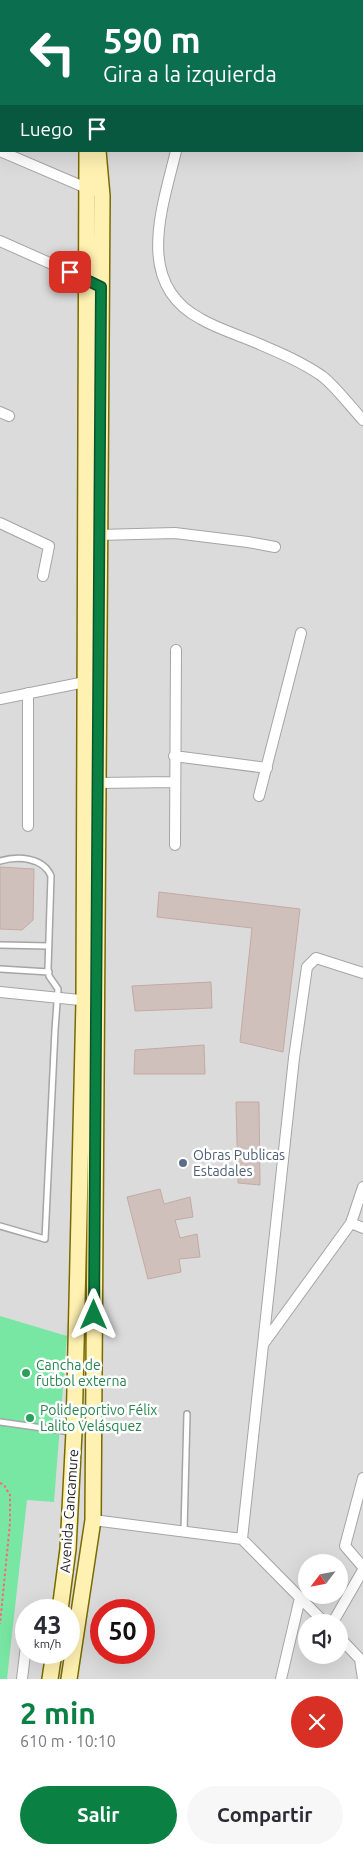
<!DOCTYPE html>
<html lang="es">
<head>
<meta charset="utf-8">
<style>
  body { margin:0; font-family:Ubuntu,sans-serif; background:#f7f7f7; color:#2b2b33; height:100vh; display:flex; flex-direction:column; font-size:19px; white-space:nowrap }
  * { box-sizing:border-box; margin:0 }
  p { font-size:16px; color:#7c7c81 }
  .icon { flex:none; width:28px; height:28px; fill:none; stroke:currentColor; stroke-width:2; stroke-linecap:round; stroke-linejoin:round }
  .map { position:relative; height:1679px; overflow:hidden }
  .details { display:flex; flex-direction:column; background:#fff; flex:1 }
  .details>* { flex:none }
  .guide { position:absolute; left:0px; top:0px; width:364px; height:152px; box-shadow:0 5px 20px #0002; background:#0b6e4f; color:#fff; overflow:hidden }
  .needle { width:32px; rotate:238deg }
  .fabs { position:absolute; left:298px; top:1554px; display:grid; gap:10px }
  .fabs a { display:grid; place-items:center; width:50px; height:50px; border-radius:50%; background:#fff; box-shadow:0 5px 20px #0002; font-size:25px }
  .speed { position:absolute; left:15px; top:1599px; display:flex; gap:10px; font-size:25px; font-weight:700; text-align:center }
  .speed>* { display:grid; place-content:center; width:65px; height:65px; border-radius:50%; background:#fff; box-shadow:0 5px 20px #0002; line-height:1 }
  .speed small { font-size:12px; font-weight:400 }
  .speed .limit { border:8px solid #d22; background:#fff; color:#111 }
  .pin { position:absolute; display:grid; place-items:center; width:42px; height:42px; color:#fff; margin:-21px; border-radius:10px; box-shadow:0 2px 8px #0006 }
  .me { position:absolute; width:55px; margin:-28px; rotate:0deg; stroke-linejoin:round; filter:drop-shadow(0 0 4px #0008) }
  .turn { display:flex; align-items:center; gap:18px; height:105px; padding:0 20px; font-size:22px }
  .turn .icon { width:65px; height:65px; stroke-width:2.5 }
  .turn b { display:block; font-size:35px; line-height:42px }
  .then { display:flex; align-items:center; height:48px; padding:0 20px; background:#0003; gap:10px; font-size:19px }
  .round { display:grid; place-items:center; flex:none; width:52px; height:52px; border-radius:26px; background:#f7f7f7 }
  .summary { display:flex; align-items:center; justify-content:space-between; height:85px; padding:0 20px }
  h1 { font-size:30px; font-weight:700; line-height:38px; color:#0b8043 }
  .cta { display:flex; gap:10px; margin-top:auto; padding:10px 20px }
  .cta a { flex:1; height:58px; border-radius:30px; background:#0b8043; color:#fff; font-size:20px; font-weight:700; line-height:58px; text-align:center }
  .cta a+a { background:#f7f7f7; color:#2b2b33 }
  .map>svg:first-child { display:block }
</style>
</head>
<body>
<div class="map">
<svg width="363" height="1679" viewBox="0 0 363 1679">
  <rect width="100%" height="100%" fill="#f0e8e3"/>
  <path fill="#dcdbdb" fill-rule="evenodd" d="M 0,0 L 363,0 L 363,1679 L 0,1679 ZM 1,1 L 362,1 L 362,151 L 1,151 ZM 306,1562 L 339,1562 L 339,1595 L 306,1595 ZM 26,1610 L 69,1610 L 69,1652 L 26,1652 ZM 101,1610 L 144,1610 L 144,1652 L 101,1652 ZM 306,1622 L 339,1622 L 339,1655 L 306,1655 Z"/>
  <path fill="#78e7a3" d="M 0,1316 L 67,1336 L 54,1502 L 27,1500 L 7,1679 L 0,1679 Z"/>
  <path fill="#d0c0bb" stroke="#c3aaa3" d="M 0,867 L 34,869 L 33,920 L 22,930 L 0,929 Z
    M 159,892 L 300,909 L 283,1052 L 240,1042 L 252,928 L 157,917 Z
    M 211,982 L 212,1008 L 135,1011 L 132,986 Z
    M 204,1045 L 205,1074 L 134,1074 L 135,1050 Z
    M 236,1102 L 259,1102 L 260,1185 L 238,1183 Z
    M 160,1189 L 164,1204 L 190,1197 L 193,1217 L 175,1220 L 180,1238 L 197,1234 L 200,1257 L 179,1259 L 181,1272 L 148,1279 L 127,1197 Z"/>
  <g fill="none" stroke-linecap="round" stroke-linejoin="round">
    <defs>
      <path id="lane" d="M 0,861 C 18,856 43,857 51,876 L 48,968 L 49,976 L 58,989 L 55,1030 L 45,1239 L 0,1226
        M 0,945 L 49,946
        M 0,969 L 49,972
        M 0,1422 L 71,1432
        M 184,1531 L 187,1414"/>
      <path id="street" d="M 152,0 L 153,1
        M 0,45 L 1,46
        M 362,131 L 363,131
        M 0,151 L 91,190
        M 176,151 C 162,209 134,284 201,319 C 218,329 239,335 257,343 C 278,352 302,362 322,376 C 335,386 351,407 363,420
        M 0,241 L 90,281
        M 0,412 L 9,416
        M 0,523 L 49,546 L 43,576
        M 99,535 L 175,533 L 248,542 L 275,547
        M 28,693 L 28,826
        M 0,699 L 85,682
        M 174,756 L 267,768
        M 98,783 L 174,782
        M 259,796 L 301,633
        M 175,845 L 176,650
        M 0,992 L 90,1001
        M 351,1223 L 363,1228
        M 264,1343 L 351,1223 L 363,1187
        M 363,1478 L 345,1546 L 363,1567
        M 93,1520 L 242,1539 L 324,1622
        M 242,1539 L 294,1058 L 307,967 L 316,958 L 363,973
        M 333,1622 L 363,1570
        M 339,1637 L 360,1659 L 363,1679
        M 22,1679 L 26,1646
        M 281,1679 L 300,1598"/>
      <path id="secondary" d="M 88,0 L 88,1
        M 60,1610 L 68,1549 L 74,1432 L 84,1001 L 87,151
        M 50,1679 L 54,1652
        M 69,1679 L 93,1520 L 102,196 L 98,151"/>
    </defs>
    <use href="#lane" stroke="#a5a5a5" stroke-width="8"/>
    <use href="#street" stroke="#a5a5a5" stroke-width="12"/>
    <use href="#secondary" stroke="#796b00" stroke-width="18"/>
    <path stroke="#ff6478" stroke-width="2" stroke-dasharray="2.5 2.5" stroke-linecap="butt" d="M 0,1483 L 4,1485 L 10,1495 L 10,1523 L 0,1624"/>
    <use href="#lane" stroke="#fff" stroke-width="5"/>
    <use href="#street" stroke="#fff" stroke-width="10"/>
    <use href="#secondary" stroke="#fff1b1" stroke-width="15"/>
  </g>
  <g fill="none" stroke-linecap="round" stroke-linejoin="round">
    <defs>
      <path id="route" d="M 70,272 L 101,287 L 94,1315"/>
    </defs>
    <use href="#route" stroke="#07532c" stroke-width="12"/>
    <use href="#route" stroke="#0b8043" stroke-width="9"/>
  </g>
  <circle fill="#5c6f8a" stroke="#fff" stroke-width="2" cx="183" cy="1163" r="5"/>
  <g fill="#2e9e5b" stroke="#fff" stroke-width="2">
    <circle cx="26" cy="1373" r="5"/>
    <circle cx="30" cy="1418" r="5"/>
  </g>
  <g text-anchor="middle" stroke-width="5" stroke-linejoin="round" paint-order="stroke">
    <g font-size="14" fill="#4e5e75" stroke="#fff" text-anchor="start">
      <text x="193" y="1160">Obras Publicas<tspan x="193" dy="16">Estadales</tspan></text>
    </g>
    <g font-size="14" fill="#27864d" stroke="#fff" text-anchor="start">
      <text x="36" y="1370">Cancha de<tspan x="36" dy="16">futbol externa</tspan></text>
      <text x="40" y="1415">Polideportivo Félix<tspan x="40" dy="16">Lalito Velásquez</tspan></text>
    </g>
    <g font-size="14" fill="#1e1e1e" stroke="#fff">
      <text transform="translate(69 1511) rotate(-86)" y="5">Avenida Cancamure</text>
    </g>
  </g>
</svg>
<div class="fabs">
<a><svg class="needle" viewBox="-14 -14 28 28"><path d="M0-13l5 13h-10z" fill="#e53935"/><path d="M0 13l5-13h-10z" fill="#7c7c81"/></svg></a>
<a><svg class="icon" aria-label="sound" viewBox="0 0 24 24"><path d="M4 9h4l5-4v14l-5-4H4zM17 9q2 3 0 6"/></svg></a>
</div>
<div class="speed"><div>43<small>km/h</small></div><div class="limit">50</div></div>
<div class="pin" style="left:70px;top:272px;background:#d93025"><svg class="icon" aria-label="arrive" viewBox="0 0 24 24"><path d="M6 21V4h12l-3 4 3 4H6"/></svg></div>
<svg class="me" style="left:94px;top:1315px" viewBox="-20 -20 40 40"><path d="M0-17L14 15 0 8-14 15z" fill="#0b8043" stroke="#fff" stroke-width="4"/></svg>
<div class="guide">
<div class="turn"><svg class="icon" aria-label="left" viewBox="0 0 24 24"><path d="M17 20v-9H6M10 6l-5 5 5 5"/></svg><div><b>590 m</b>Gira a la izquierda</div></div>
<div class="then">Luego<svg class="icon" aria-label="arrive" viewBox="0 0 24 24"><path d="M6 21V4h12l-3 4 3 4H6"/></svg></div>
</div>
</div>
<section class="details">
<div class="summary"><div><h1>2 min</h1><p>610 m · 10:10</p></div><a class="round" style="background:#d93025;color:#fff"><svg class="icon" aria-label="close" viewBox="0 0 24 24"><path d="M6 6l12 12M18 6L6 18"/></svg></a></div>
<div class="cta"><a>Salir</a><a>Compartir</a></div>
</section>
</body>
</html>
